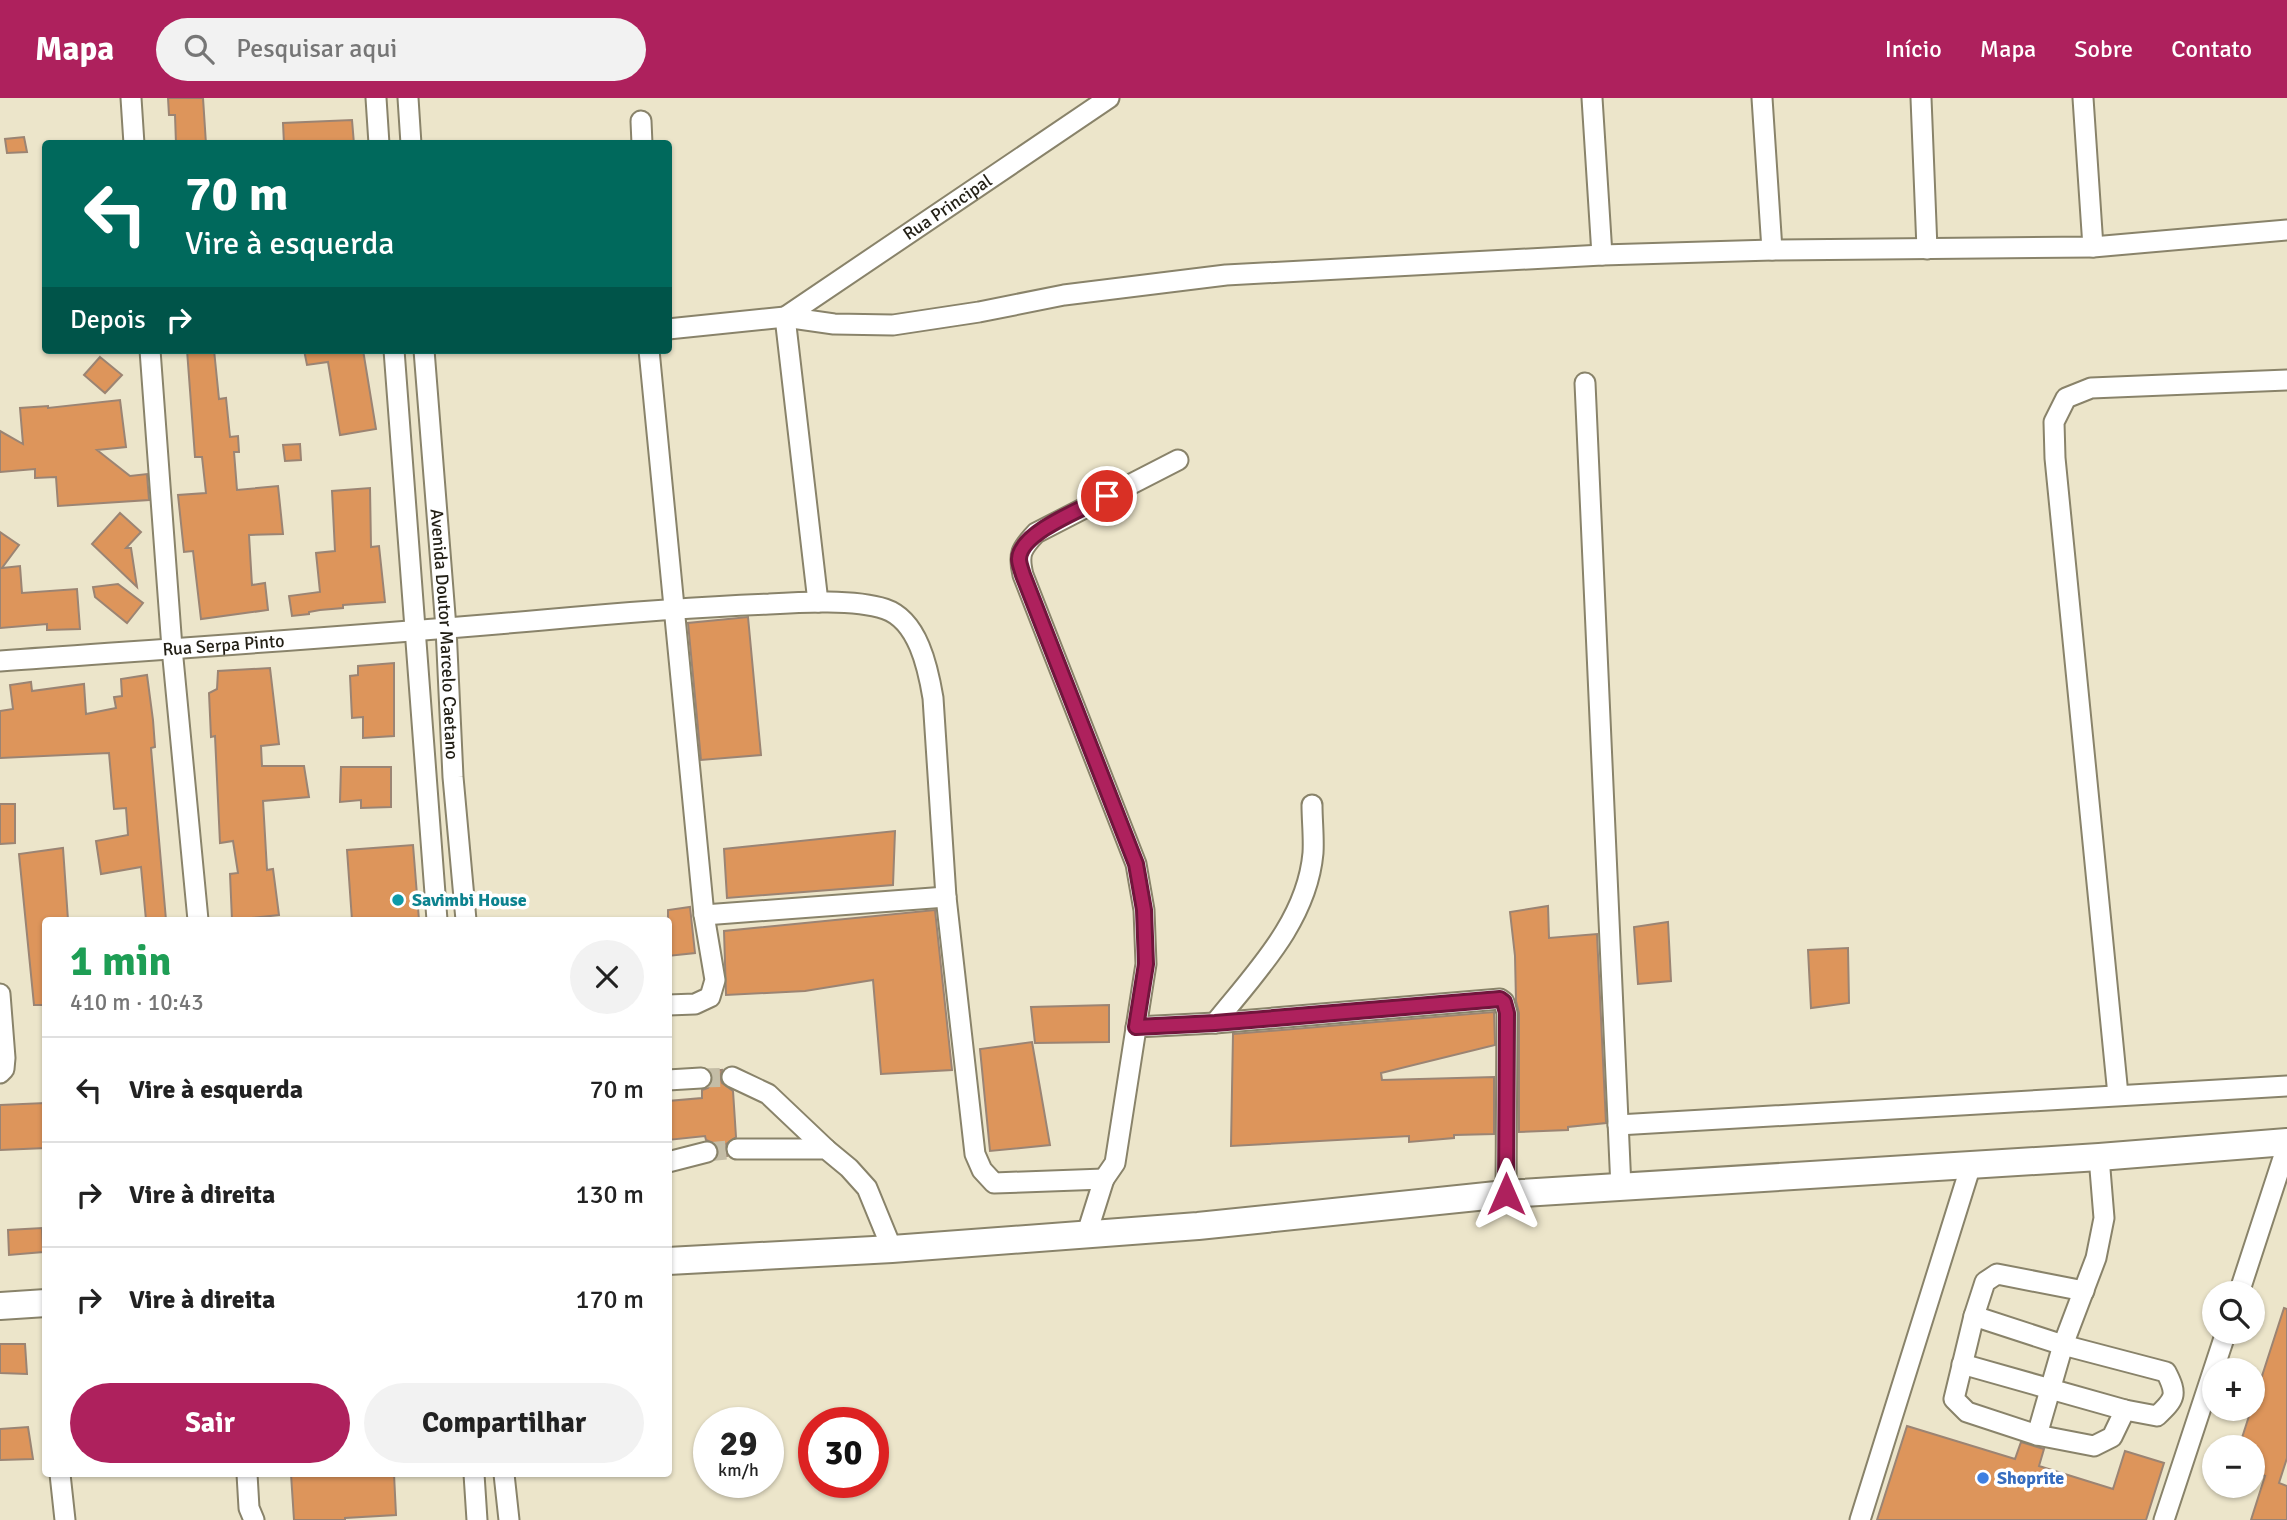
<!DOCTYPE html>
<html lang="pt">
<head>
<meta charset="utf-8">
<style>
  body { margin:0; font-family:Signika,sans-serif; background:#f2f2f2; color:#222; height:100vh; display:flex; flex-direction:column; font-size:26px; white-space:nowrap }
  * { box-sizing:border-box; margin:0 }
  p { font-size:23px; color:#767676 }
  .icon { flex:none; width:38px; height:38px; fill:none; stroke:currentColor; stroke-width:2; stroke-linecap:round; stroke-linejoin:round }
  .map { position:relative; flex:1; overflow:hidden }
  .side { position:absolute; left:42px; top:819px; width:630px; height:560px; display:flex; flex-direction:column; background:#fff; border-radius:7px; box-shadow:0 2px 5px #0004 }
  .side>* { flex:none }
  .banner { position:absolute; left:42px; top:42px; width:630px; height:214px; border-radius:7px; box-shadow:0 2px 5px #0004; background:#00695c; color:#fff; overflow:hidden }
  .tools { position:absolute; left:2202px; top:1183px; display:grid; gap:14px }
  .tools a { display:grid; place-items:center; width:63px; height:63px; border-radius:50%; background:#fff; box-shadow:0 2px 5px #0004; font-size:35px }
  .speed { position:absolute; left:693px; top:1309px; display:flex; gap:14px; font-size:35px; font-weight:700; text-align:center }
  .speed>* { display:grid; place-content:center; width:91px; height:91px; border-radius:50%; background:#fff; box-shadow:0 2px 5px #0004; line-height:1 }
  .speed small { font-size:18px; font-weight:400 }
  .speed .limit { border:10px solid #d22; background:#fff; color:#111 }
  .pin { position:absolute; display:grid; place-items:center; width:60px; height:60px; color:#fff; margin:-30px; border:4px solid #fff; border-radius:50%; box-shadow:0 2px 7px #0007 }
  .me { position:absolute; width:77px; margin:-38px; rotate:0deg; stroke-linejoin:round; filter:drop-shadow(0 0 5px #0008) }
  .turn { display:flex; align-items:center; gap:24px; height:147px; padding:0 28px; font-size:32px }
  .turn .icon { width:91px; height:91px; stroke-width:2.5 }
  .turn b { display:block; font-size:49px; line-height:60px }
  .then { display:flex; align-items:center; height:66px; padding:0 28px; background:#0003; gap:14px; font-size:26px }
  .round { display:grid; place-items:center; flex:none; width:74px; height:74px; border-radius:37px; background:#f2f2f2 }
  .headline { display:flex; align-items:center; justify-content:space-between; height:119px; padding:0 28px }
  h1 { font-size:42px; font-weight:700; line-height:52px; color:#1e9e55 }
  .cta { display:flex; gap:14px; margin-top:auto; padding:14px 28px }
  .cta a { flex:1; height:80px; border-radius:42px; background:#ae215d; color:#fff; font-size:28px; font-weight:700; line-height:80px; text-align:center }
  .cta a+a { background:#f2f2f2; color:#222 }
  ul { padding:0; list-style:none }
  li { display:flex; align-items:center; gap:21px; height:105px; padding:0 28px; border-top:2px solid #e0e0e0 }
  li div { flex:1 }
  li b { display:block; font-size:26px }
  li em { font-style:normal }
  header { display:flex; align-items:center; gap:42px; box-sizing:border-box; height:98px; padding:0 35px; background:#ae215d; color:#fff }
  header strong { font-size:33px }
  nav { display:flex; gap:38px; margin-inline-start:auto; font-size:24px }
  .search { width:490px; height:63px; background:#f2f2f2; display:flex; align-items:center; gap:18px; box-sizing:border-box; padding:0 24px; border-radius:38px; color:#767676; font-size:26px }
  .map>svg:first-child { display:block }
</style>
</head>
<body>
<header>
<strong>Mapa</strong>
<div class="search"><svg class="icon" aria-label="search" viewBox="0 0 24 24"><circle cx="10" cy="10" r="6"/><path d="M15 15l6 6"/></svg>Pesquisar aqui</div>
<nav><a>Início</a><a>Mapa</a><a>Sobre</a><a>Contato</a></nav>
</header>
<div class="map">
<svg width="2287" height="1422" viewBox="0 0 2287 1422">
  <rect width="100%" height="100%" fill="#ece5ca"/>
  <path fill="#dd955b" stroke="#9b8473" stroke-width="2" d="M 168,0 L 203,0 L 206,46 L 176,46 L 175,17 L 169,17 Z
    M 352,22 L 354,46 L 284,46 L 283,25 Z
    M 24,39 L 27,54 L 7,55 L 5,41 Z
    M 187,252 L 214,252 L 219,301 L 226,300 L 230,339 L 238,338 L 239,354 L 234,354 L 237,392 L 278,388 L 283,436 L 249,437 L 252,487 L 265,485 L 268,512 L 201,521 L 193,453 L 184,454 L 178,397 L 206,395 L 202,359 L 195,359 Z
    M 304,252 L 363,252 L 376,331 L 340,337 L 328,264 L 307,267 Z
    M 100,259 L 122,277 L 105,295 L 84,277 Z
    M 120,302 L 126,349 L 97,352 L 130,378 L 147,376 L 149,402 L 58,408 L 56,379 L 35,380 L 35,371 L 0,374 L 0,333 L 23,346 L 20,310 L 48,308 L 48,310 Z
    M 300,346 L 301,362 L 285,363 L 283,347 Z
    M 370,390 L 371,449 L 379,448 L 385,504 L 343,507 L 343,510 L 320,512 L 309,514 L 309,516 L 292,518 L 289,498 L 320,494 L 316,455 L 335,453 L 332,393 Z
    M 120,415 L 141,434 L 126,450 L 131,450 L 137,489 L 92,446 Z
    M 0,434 L 19,447 L 2,470 L 20,468 L 22,495 L 77,491 L 80,531 L 47,532 L 47,526 L 0,530 Z
    M 118,486 L 143,505 L 127,525 L 95,499 L 93,489 Z
    M 748,519 L 761,657 L 701,662 L 688,525 Z
    M 394,565 L 394,638 L 363,640 L 363,619 L 352,620 L 350,578 L 358,577 L 358,568 Z
    M 270,570 L 279,646 L 261,648 L 262,668 L 304,668 L 309,699 L 263,703 L 267,772 L 273,771 L 279,817 L 232,822 L 230,776 L 238,775 L 233,743 L 220,745 L 215,638 L 211,639 L 209,595 L 217,591 L 218,573 Z
    M 147,577 L 153,622 L 155,649 L 151,650 L 166,822 L 146,822 L 141,769 L 101,776 L 96,743 L 128,737 L 126,710 L 114,711 L 109,655 L 0,660 L 0,613 L 13,611 L 10,587 L 31,584 L 32,593 L 84,586 L 86,616 L 116,610 L 114,599 L 122,598 L 121,581 Z
    M 341,669 L 391,669 L 391,709 L 361,710 L 361,702 L 340,704 Z
    M 0,706 L 15,706 L 15,745 L 0,746 Z
    M 895,733 L 893,787 L 727,800 L 724,751 Z
    M 413,747 L 419,822 L 352,822 L 347,752 Z
    M 63,750 L 68,822 L 46,822 L 46,907 L 34,907 L 19,756 Z
    M 1548,808 L 1549,840 L 1597,836 L 1606,1025 L 1568,1029 L 1568,1032 L 1519,1034 L 1519,915 L 1516,903 L 1515,858 L 1510,814 Z
    M 690,809 L 695,855 L 668,858 L 668,812 Z
    M 935,812 L 952,972 L 881,976 L 873,882 L 805,893 L 726,897 L 724,833 Z
    M 1668,824 L 1671,883 L 1638,886 L 1634,829 Z
    M 1848,850 L 1849,905 L 1811,910 L 1808,852 Z
    M 1109,907 L 1109,944 L 1035,945 L 1031,909 Z
    M 1494,914 L 1495,947 L 1381,975 L 1382,982 L 1494,979 L 1494,1036 L 1454,1037 L 1454,1040 L 1409,1044 L 1409,1038 L 1231,1048 L 1233,936 Z
    M 1032,944 L 1050,1047 L 990,1053 L 980,951 Z
    M 722,972 L 720,979 L 722,985 L 733,993 L 736,1039 L 726,1046 L 725,1052 L 727,1058 L 718,1059 L 719,1052 L 716,1046 L 706,1042 L 705,1038 L 668,1042 L 668,1003 L 702,1000 L 702,992 L 708,990 L 712,985 L 711,973 Z
    M 45,1005 L 46,1050 L 0,1052 L 0,1007 Z
    M 42,1130 L 43,1154 L 9,1157 L 8,1132 Z
    M 2284,1210 L 2287,1211 L 2287,1360 L 2279,1385 L 2287,1388 L 2287,1422 L 2251,1422 L 2265,1378 L 2252,1374 L 2252,1349 L 2239,1349 Z
    M 0,1246 L 25,1246 L 27,1276 L 0,1275 Z
    M 1907,1328 L 2015,1361 L 2021,1344 L 2044,1351 L 2039,1368 L 2113,1391 L 2125,1353 L 2164,1365 L 2146,1422 L 1877,1422 Z
    M 28,1329 L 33,1361 L 0,1362 L 0,1331 Z
    M 291,1376 L 394,1376 L 396,1417 L 345,1420 L 345,1422 L 294,1422 Z"/>
  <g fill="none" stroke-linecap="round" stroke-linejoin="round">
    <path stroke="#c4bda6" stroke-width="19" stroke-dasharray="19 10" stroke-linecap="butt" d="M 701,980 L 732,979
      M 707,1054 L 737,1051"/>
    <defs>
      <g id="minor">
        <path d="M 131,0 L 134,46"/>
        <path d="M 376,0 L 379,46"/>
        <path d="M 408,0 L 411,46"/>
        <path d="M 1592,0 L 1602,157"/>
        <path d="M 1762,0 L 1772,152"/>
        <path d="M 1921,0 L 1927,151"/>
        <path d="M 2083,0 L 2093,149"/>
        <path d="M 641,23 L 642,46"/>
        <path d="M 668,231 L 785,219 L 834,226 L 893,227 L 979,214 L 1064,197 L 1226,177 L 1602,157 L 1772,152 L 2093,149 L 2287,132"/>
        <path d="M 150,252 L 172,550 L 198,822"/>
        <path d="M 394,252 L 437,822"/>
        <path id="s1" d="M 424,252 L 446,530 L 453,679 L 466,822"/>
        <path d="M 649,252 L 704,817 L 715,882 L 710,899 L 695,906 L 668,907"/>
        <path d="M 1585,285 L 1621,1090"/>
        <path id="s2" d="M 818,504 L 785,219 L 1109,0"/>
        <path id="s3" d="M 0,563 C 181,550 362,538 543,522 C 618,515 693,509 769,506 C 801,504 855,501 885,511 C 918,522 928,570 933,600 L 946,799 L 975,1056 L 982,1072 L 994,1085 L 1104,1081 L 1087,1135"/>
        <path d="M 704,817 L 946,799"/>
        <path d="M 0,896 L 5,960 L 4,971 L 0,975"/>
        <path d="M 1215,925 C 1255,875 1307,823 1313,755 C 1314,739 1312,723 1312,707"/>
        <path d="M 1136,929 L 1215,925 L 1500,901 L 1504,904 L 1507,915 L 1506,1096"/>
        <path d="M 732,979 L 768,996 L 826,1051"/>
        <path d="M 668,982 L 701,980"/>
        <path d="M 2118,997 L 2055,360 L 2054,324 L 2066,300 L 2091,290 L 2287,282"/>
        <path d="M 1618,1027 L 2287,988"/>
        <path d="M 737,1051 L 826,1051 L 849,1070 L 867,1090 L 892,1151"/>
        <path d="M 668,1064 L 707,1054"/>
        <path d="M 1104,1081 L 1115,1065 L 1146,866 L 1144,812 L 1136,766 L 1023,477 C 1018,456 1021,451 1036,435 L 1178,362"/>
        <path d="M 2084,1193 L 1997,1176 L 1985,1184 L 1974,1218 L 1954,1301 L 1967,1314 L 2037,1337 L 2094,1348 L 2112,1339 L 2125,1312"/>
        <path d="M 2239,1195 L 2287,1048"/>
        <path d="M 1962,1266 L 2125,1312 L 2157,1318 C 2175,1301 2178,1297 2166,1274 L 2063,1247 L 1974,1218"/>
        <path d="M 2037,1337 L 2063,1247 L 2096,1160 L 2104,1120 L 2099,1059"/>
        <path d="M 60,1376 L 65,1422"/>
        <path d="M 247,1376 L 249,1410 L 254,1422"/>
        <path d="M 474,1376 L 477,1422"/>
        <path d="M 504,1376 L 509,1422"/>
        <path d="M 1860,1422 L 1971,1067"/>
        <path d="M 2164,1422 L 2226,1234"/>
      </g>
      <path id="major" d="M 668,1163 L 892,1151 L 1198,1128 L 1506,1096 L 2099,1059 L 2287,1044
        M 0,1208 L 46,1205"/>
    </defs>
    <use href="#minor" stroke="#89836a" stroke-width="23"/>
    <use href="#major" stroke="#89836a" stroke-width="30"/>
    <use href="#minor" stroke="#fff" stroke-width="19"/>
    <use href="#major" stroke="#fff" stroke-width="26"/>
  </g>
  <g fill="none" stroke-linecap="round" stroke-linejoin="round">
    <defs>
      <path id="route" d="M 1107,398 C 1085,410 1020,434 1019,461 C 1019,466 1022,473 1023,477 L 1136,766 L 1144,812 L 1146,866 L 1136,929 L 1215,925 L 1500,901 L 1504,904 L 1507,915 L 1506,1096"/>
    </defs>
    <use href="#route" stroke="#71153c" stroke-width="18"/>
    <use href="#route" stroke="#ae215d" stroke-width="12"/>
  </g>
  <circle fill="#0f9aa8" stroke="#fff" stroke-width="2.5" cx="398" cy="802" r="7"/>
  <circle fill="#3f7fe0" stroke="#fff" stroke-width="2.5" cx="1983" cy="1380" r="7"/>
  <g text-anchor="middle" stroke-width="7" stroke-linejoin="round" paint-order="stroke">
    <g font-size="18" fill="#221f15" stroke="#fff">
      <text dy="6" stroke="none"><textPath href="#s2" startOffset="483">Rua Principal</textPath></text>
      <text dy="6" stroke="none"><textPath href="#s1" startOffset="285">Avenida Doutor Marcelo Caetano</textPath></text>
      <text dy="6" stroke="none"><textPath href="#s3" startOffset="224">Rua Serpa Pinto</textPath></text>
    </g>
    <g font-size="18" font-weight="bold" fill="#0d838f" stroke="#fff" text-anchor="start">
      <text x="412" y="808">Savimbi House</text>
    </g>
    <g font-size="18" font-weight="bold" fill="#366cbe" stroke="#fff" text-anchor="start">
      <text x="1997" y="1386">Shoprite</text>
    </g>
  </g>
</svg>
<div class="tools">
<a><svg class="icon" aria-label="search" viewBox="0 0 24 24"><circle cx="10" cy="10" r="6"/><path d="M15 15l6 6"/></svg></a>
<a>+</a>
<a>−</a>
</div>
<div class="speed"><div>29<small>km/h</small></div><div class="limit">30</div></div>
<div class="pin" style="left:1107px;top:398px;background:#d93025"><svg class="icon" aria-label="arrive" viewBox="0 0 24 24"><path d="M6 21V4h12l-3 4 3 4H6"/></svg></div>
<svg class="me" style="left:1506px;top:1096px" viewBox="-20 -20 40 40"><path d="M0-17L14 15 0 8-14 15z" fill="#ae215d" stroke="#fff" stroke-width="4"/></svg>
<div class="banner">
<div class="turn"><svg class="icon" aria-label="left" viewBox="0 0 24 24"><path d="M17 20v-9H6M10 6l-5 5 5 5"/></svg><div><b>70 m</b>Vire à esquerda</div></div>
<div class="then">Depois<svg class="icon" aria-label="right" viewBox="0 0 24 24"><path d="M7 20v-9h11M14 6l5 5-5 5"/></svg></div>
</div>
<section class="side">
<div class="headline"><div><h1>1 min</h1><p>410 m · 10:43</p></div><a class="round"><svg class="icon" aria-label="close" viewBox="0 0 24 24"><path d="M6 6l12 12M18 6L6 18"/></svg></a></div>
<ul>
<li><svg class="icon" aria-label="left" viewBox="0 0 24 24"><path d="M17 20v-9H6M10 6l-5 5 5 5"/></svg><div><b>Vire à esquerda</b></div><em>70 m</em></li>
<li><svg class="icon" aria-label="right" viewBox="0 0 24 24"><path d="M7 20v-9h11M14 6l5 5-5 5"/></svg><div><b>Vire à direita</b></div><em>130 m</em></li>
<li><svg class="icon" aria-label="right" viewBox="0 0 24 24"><path d="M7 20v-9h11M14 6l5 5-5 5"/></svg><div><b>Vire à direita</b></div><em>170 m</em></li>
</ul>
<div class="cta"><a>Sair</a><a>Compartilhar</a></div>
</section>
</div>
</body>
</html>
